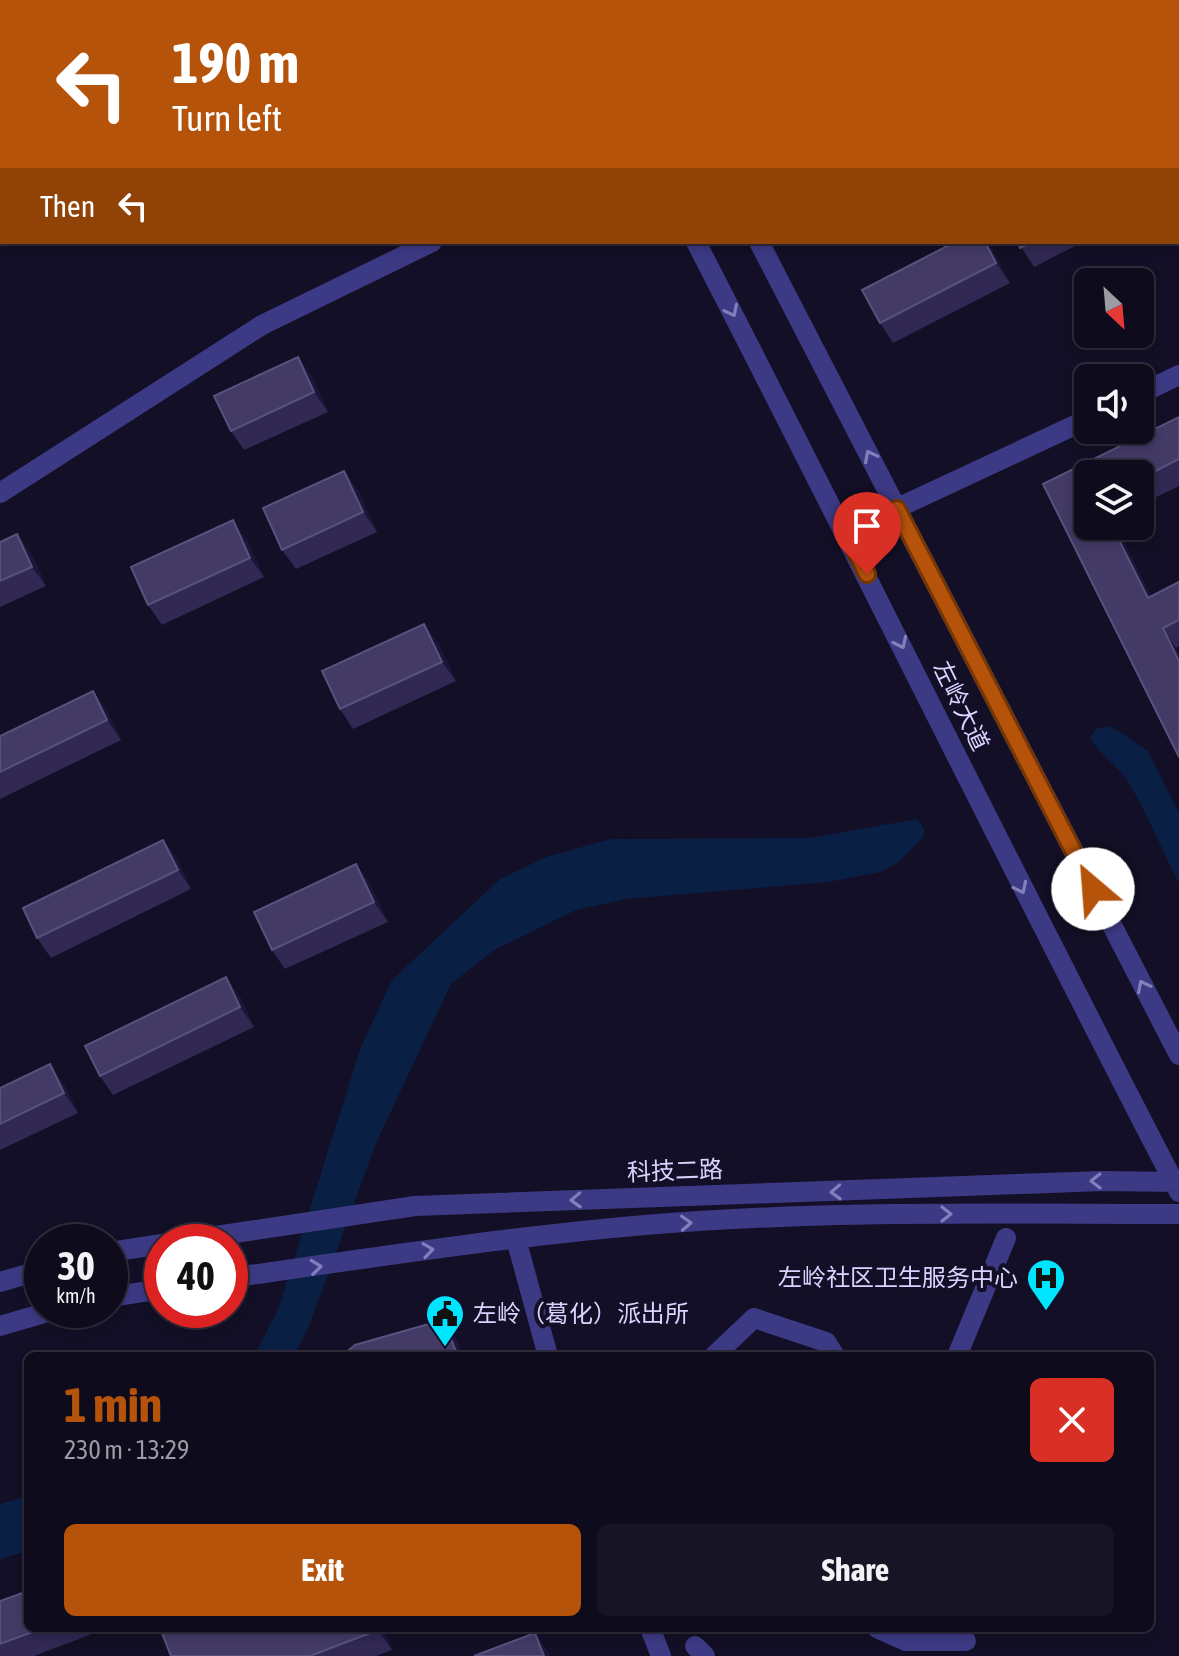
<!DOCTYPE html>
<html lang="en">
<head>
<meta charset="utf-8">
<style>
  body { margin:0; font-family:"Asap Condensed","Noto Sans SC",sans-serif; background:#171425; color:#f1f3f6; height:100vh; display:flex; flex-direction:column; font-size:30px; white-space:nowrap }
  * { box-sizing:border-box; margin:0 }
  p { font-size:26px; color:#9b9ba3 }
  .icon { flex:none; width:44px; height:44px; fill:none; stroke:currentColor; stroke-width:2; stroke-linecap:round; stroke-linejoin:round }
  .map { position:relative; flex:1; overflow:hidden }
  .drawer { position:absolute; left:24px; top:1352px; width:1130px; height:280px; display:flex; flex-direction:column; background:#0e0b1c; border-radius:12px; box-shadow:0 4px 12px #0003,0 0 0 2px #2e2b3b }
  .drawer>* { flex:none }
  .guide { position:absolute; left:0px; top:0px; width:1180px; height:244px; box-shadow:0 4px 12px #0003,0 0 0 2px #2e2b3b; background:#b45309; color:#fff; overflow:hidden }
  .needle { width:52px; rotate:154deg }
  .controls { position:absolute; left:1074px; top:268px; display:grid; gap:16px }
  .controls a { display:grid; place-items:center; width:80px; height:80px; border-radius:12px; background:#0e0b1c; box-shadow:0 4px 12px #0003,0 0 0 2px #2e2b3b; font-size:40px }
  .speed { position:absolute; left:24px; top:1224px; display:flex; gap:16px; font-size:40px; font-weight:700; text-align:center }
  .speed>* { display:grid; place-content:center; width:104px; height:104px; border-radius:50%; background:#0e0b1c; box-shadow:0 4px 12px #0003,0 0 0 2px #2e2b3b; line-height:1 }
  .speed small { font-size:20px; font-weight:400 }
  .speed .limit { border:12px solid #d22; background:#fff; color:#111 }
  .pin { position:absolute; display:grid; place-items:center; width:68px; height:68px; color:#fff; margin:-82px -34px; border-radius:50% 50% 50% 0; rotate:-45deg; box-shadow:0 0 8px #0007 }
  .pin .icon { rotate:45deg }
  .me { position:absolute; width:88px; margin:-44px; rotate:333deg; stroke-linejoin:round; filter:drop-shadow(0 0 6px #0008) }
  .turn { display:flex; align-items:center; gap:28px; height:168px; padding:0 40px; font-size:36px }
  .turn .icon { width:104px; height:104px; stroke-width:2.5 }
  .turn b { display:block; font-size:56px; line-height:68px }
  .then { display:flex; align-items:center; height:76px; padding:0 40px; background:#0003; gap:16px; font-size:30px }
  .round { display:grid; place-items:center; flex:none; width:84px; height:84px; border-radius:12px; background:#171425 }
  .head { display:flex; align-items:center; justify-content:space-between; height:136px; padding:0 40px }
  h1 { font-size:48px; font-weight:700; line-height:60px; color:#b45309 }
  .primary-button { display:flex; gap:16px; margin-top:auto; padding:16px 40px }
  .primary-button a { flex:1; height:92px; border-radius:12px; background:#b45309; color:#fff; font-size:32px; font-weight:700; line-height:92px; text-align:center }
  .primary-button a+a { background:#171425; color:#f1f3f6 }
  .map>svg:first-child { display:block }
</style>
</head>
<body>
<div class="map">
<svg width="1179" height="1656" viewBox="0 0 1179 1656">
  <rect width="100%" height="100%" fill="#130f26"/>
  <path fill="#0a1f44" d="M 1111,726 L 1148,751 L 1179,813 L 1179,883 C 1161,849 1147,812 1127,780 C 1116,764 1098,754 1090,737 L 1096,729 Z
    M 917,819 L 924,828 L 924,836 L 899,862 L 880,872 L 828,882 L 626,899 L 576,910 L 494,950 L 451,984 L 376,1143 L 309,1326 L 294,1356 L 254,1356 L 278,1310 L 360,1049 L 392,980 L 500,879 L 546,857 L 611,839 L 809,838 Z
    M 28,1496 L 28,1551 L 0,1559 L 0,1504 Z"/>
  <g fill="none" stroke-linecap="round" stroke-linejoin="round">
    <path stroke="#3d3a85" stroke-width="20" d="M 572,0 L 573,2
      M 634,0 L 635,2
      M 321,2 L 324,0
      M 696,242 C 859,558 1015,877 1179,1192
      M 759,242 L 1179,1055
      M 1140,394 L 1179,375
      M 0,493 L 262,325 L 432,242
      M 846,532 L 1088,419
      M 516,1239 L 548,1356
      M 176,1242 L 415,1206 L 1102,1181 L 1179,1182
      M 110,1252 L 162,1244
      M 230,1278 C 368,1258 506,1237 645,1225 C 822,1210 1001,1214 1179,1214
      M 0,1282 L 42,1270
      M 110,1297 L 162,1289
      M 0,1326 L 55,1310
      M 714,1356 L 754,1318 L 826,1342 L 835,1356
      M 957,1356 L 1006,1238
      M 650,1628 L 661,1656
      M 877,1628 L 906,1641 L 966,1641
      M 695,1646 L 705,1656"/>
    <path stroke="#c25bff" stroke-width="20" d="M 74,2 L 76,0
      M 232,2 L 235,0
      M 0,60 L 2,59
      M 0,181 L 2,180"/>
    <path stroke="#ff4fa3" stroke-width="24" d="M 135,2 L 138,0
      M 199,2 L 202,0
      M 0,105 L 2,104
      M 0,148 L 2,146"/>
  </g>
  <path fill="#312854" d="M 953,0 L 1043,0 L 1044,2 L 949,2 Z
    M 1179,2 L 1179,72 L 1178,72 L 1178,3 Z
    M 1178,121 L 1179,121 L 1178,191 Z
    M 955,242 L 987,242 L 1010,283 L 893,343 L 880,323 Z
    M 1018,242 L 1083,242 L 1034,267 Z
    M 298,357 L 312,377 L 328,412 L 244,450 L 231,431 Z
    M 1179,417 L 1179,486 L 1140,505 L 1140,474 L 1088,474 L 1088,526 L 1116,526 L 1151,596 L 1179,582 L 1179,646 L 1176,648 L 1043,484 Z
    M 358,490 L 377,532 L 296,569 L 282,550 Z
    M 246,539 L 264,577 L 162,625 L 148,605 Z
    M 0,542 L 31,553 L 46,586 L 0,607 Z
    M 438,643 L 456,681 L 353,729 L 340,709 Z
    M 93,691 L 106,710 L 121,740 L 0,799 L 0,736 Z
    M 163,840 L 177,859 L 191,889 L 51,958 L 37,938 Z
    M 370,884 L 388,922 L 285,969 L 272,950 Z
    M 240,997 L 254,1027 L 113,1095 L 100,1076 Z
    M 63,1083 L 78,1113 L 0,1150 L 0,1088 Z
    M 0,1601 L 28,1628 L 108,1628 L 34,1656 L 0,1656 Z
    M 384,1628 L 392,1650 L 376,1656 L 171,1656 Z"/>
  <path fill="#1d163a" d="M 985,242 L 987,242 L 992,249 L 1010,283 L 996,263 Z
    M 298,357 L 312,377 L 328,412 L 314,392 Z
    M 344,471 L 358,490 L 377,532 L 363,512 Z
    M 233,520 L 246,539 L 264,577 L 250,558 Z
    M 1112,526 L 1116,526 L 1162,617 L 1148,598 Z
    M 17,534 L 31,553 L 46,586 L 32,567 Z
    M 424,624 L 438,643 L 456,681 L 442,662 Z
    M 1163,628 L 1176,648 L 1179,653 L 1179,661 Z
    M 93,691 L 106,710 L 121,740 L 107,720 Z
    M 163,840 L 177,859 L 191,889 L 178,870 Z
    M 356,864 L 370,884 L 388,922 L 374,902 Z
    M 226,977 L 240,997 L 254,1027 L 240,1007 Z
    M 50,1064 L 63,1083 L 78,1113 L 64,1093 Z
    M 443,1320 L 457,1340 L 464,1356 L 458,1356 Z
    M 378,1628 L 384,1628 L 392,1650 L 378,1630 Z
    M 535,1633 L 549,1653 L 550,1656 L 544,1656 Z"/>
  <path fill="#433a66" stroke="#5a527e" stroke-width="2" d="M 953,0 L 1028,0 L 1025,2 L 949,2 Z
    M 1179,2 L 1179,45 L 1178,46 L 1178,3 Z
    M 1178,121 L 1179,121 L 1178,164 Z
    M 955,242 L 985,242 L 996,263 L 880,323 L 862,290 Z
    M 1018,242 L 1031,242 L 1020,248 Z
    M 298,357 L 314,392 L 231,431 L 214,396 Z
    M 1179,417 L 1179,459 L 1140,479 L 1140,474 L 1088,474 L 1088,526 L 1112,526 L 1148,598 L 1179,582 L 1179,620 L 1163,628 L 1179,661 L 1179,757 L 1043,484 Z
    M 344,471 L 363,512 L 282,550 L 263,508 Z
    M 233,520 L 250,558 L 148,605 L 131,567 Z
    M 17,534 L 32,567 L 0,581 L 0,542 Z
    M 424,624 L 442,662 L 340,709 L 322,671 Z
    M 93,691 L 107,720 L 0,772 L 0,736 Z
    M 163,840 L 178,870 L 37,938 L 23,908 Z
    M 356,864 L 374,902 L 272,950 L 254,912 Z
    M 226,977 L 240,1007 L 100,1076 L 85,1046 Z
    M 50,1064 L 64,1093 L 0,1124 L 0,1088 Z
    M 443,1320 L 458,1356 L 342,1356 L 355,1345 Z
    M 28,1591 L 28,1628 L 43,1628 L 0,1644 L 0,1601 Z
    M 160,1628 L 378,1628 L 378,1630 L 310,1656 L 171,1656 Z
    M 535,1633 L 544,1656 L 474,1656 Z"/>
  <defs><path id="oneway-chevron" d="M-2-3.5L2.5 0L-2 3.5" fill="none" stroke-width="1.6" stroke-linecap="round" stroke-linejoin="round" transform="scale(2)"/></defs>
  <g stroke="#837fbc">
    <use href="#oneway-chevron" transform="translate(732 311) rotate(63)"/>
    <use href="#oneway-chevron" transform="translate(870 456) rotate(-117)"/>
    <use href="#oneway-chevron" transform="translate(901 643) rotate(64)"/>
    <use href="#oneway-chevron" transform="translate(1021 888) rotate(64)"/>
    <use href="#oneway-chevron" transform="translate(1143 986) rotate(-117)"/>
    <use href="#oneway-chevron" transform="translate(1096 1181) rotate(179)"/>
    <use href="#oneway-chevron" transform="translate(836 1192) rotate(178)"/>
    <use href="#oneway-chevron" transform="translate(576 1200) rotate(178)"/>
    <use href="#oneway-chevron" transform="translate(946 1214)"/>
    <use href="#oneway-chevron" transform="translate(686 1223) rotate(-3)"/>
    <use href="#oneway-chevron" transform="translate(428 1250) rotate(-8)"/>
    <use href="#oneway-chevron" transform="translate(316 1267) rotate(-6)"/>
  </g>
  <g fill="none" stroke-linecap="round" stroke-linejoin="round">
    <defs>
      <path id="route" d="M 867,574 L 846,532 L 897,509 L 1093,889"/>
    </defs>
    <use href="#route" stroke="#753606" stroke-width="20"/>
    <use href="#route" stroke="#b45309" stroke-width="14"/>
  </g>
  <defs>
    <symbol id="hospital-pin" viewBox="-11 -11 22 30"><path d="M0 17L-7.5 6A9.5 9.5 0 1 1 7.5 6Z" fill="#00e5ff" stroke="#130f26"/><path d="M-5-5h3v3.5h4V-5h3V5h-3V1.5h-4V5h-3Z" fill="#111"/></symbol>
    <symbol id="civic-pin" viewBox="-11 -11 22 30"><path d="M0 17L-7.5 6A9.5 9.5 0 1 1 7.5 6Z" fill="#00e5ff" stroke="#130f26"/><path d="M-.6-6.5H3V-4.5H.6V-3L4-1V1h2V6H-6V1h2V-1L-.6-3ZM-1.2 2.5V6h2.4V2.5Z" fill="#111"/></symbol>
  </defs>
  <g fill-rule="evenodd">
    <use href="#hospital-pin" x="1024" y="1256" width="44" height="60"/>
    <use href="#civic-pin" x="423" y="1292" width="44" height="60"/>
  </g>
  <g text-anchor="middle" stroke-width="8" stroke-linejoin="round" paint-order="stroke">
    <g font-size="24" fill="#d9d4ff" stroke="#130f26">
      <text transform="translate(961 706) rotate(64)" y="8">左岭大道</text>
      <text transform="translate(675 1171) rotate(-2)" y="8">科技二路</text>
    </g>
    <g font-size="24" fill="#d9d4ff" stroke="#130f26" text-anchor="end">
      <text x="1018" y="1286">左岭社区卫生服务中心</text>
      <text x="473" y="1322" text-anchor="start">左岭（葛化）派出所</text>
    </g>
  </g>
</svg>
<div class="controls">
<a><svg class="needle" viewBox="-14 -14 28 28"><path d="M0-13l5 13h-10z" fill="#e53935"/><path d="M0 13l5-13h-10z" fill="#9b9ba3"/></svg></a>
<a><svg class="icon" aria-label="sound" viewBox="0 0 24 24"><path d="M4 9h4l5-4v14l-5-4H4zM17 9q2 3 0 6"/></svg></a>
<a><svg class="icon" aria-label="layers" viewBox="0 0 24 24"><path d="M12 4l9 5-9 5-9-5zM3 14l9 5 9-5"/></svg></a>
</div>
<div class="speed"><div>30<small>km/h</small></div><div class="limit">40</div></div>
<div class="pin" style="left:867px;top:574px;background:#d93025"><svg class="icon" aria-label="arrive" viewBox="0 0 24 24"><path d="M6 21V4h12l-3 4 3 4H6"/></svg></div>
<svg class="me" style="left:1093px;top:889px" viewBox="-20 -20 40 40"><circle r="19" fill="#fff"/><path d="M0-13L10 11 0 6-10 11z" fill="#b45309"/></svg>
<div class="guide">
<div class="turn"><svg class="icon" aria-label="left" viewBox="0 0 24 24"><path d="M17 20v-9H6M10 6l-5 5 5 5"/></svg><div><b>190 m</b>Turn left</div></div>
<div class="then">Then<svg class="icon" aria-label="left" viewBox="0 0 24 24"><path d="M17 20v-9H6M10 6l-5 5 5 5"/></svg></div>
</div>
<section class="drawer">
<div class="head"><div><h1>1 min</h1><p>230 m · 13:29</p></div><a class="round" style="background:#d93025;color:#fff"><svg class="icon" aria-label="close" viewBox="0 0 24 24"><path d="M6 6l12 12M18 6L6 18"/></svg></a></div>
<div class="primary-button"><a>Exit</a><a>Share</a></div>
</section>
</div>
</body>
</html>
